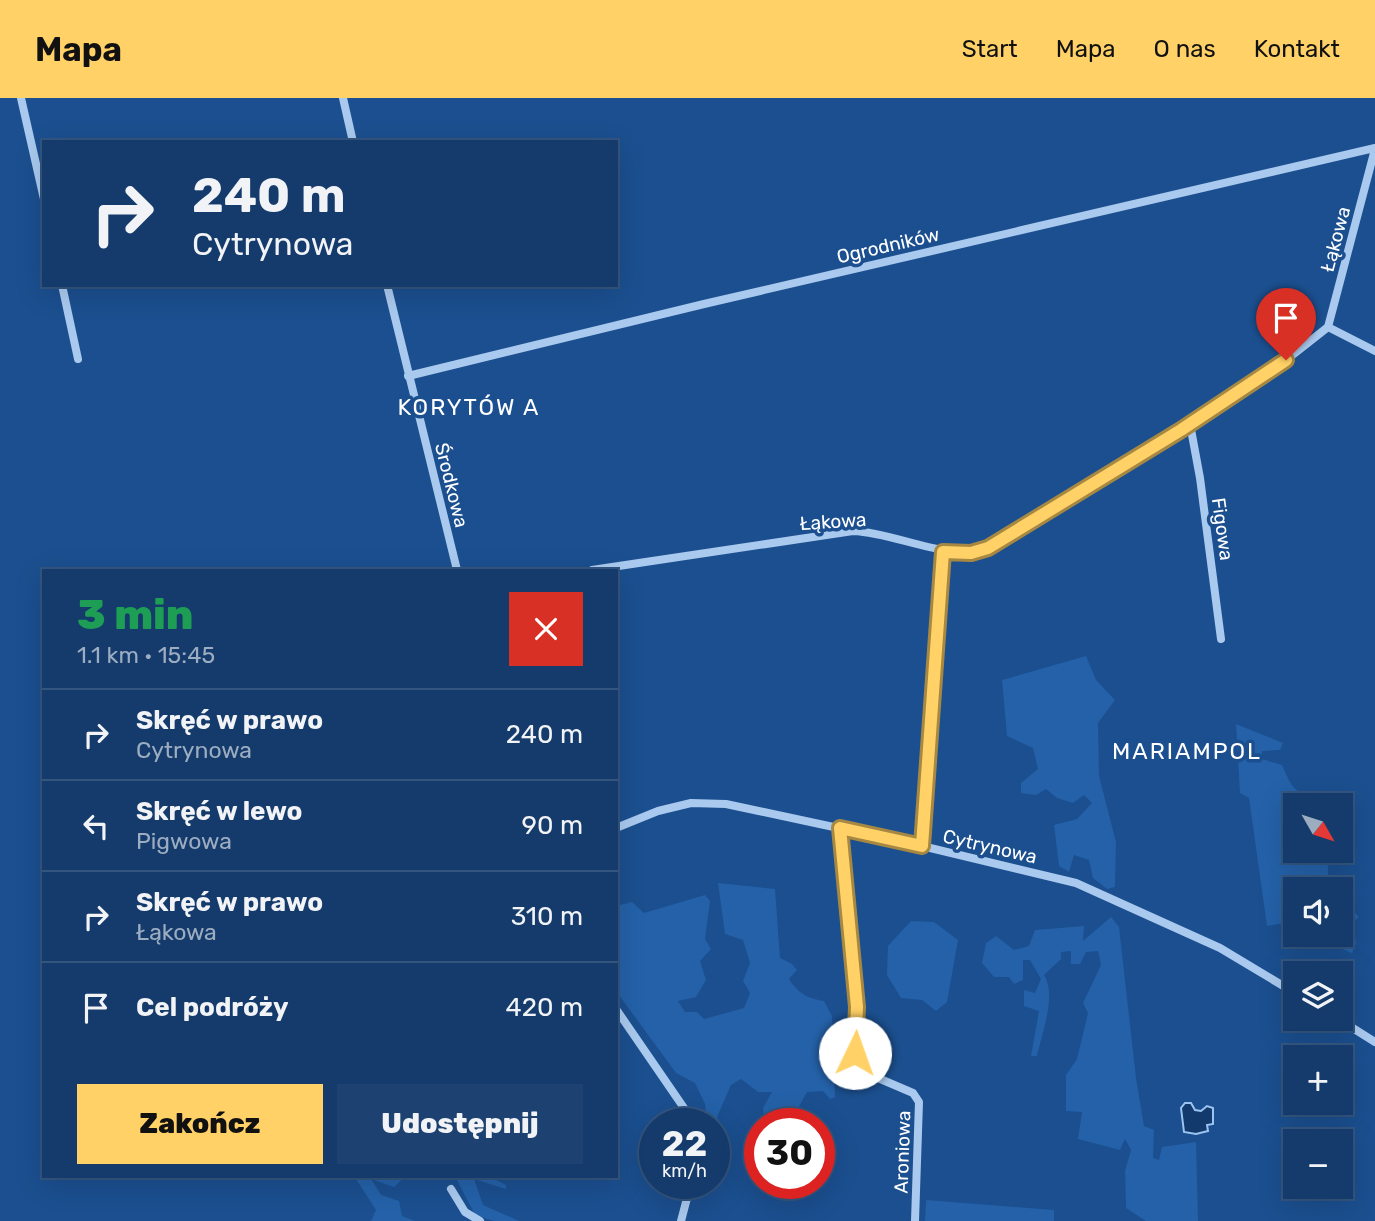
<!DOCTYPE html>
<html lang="pl">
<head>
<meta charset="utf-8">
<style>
  body { margin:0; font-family:Rubik,sans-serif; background:#1d4271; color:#f1f3f6; height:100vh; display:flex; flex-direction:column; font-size:26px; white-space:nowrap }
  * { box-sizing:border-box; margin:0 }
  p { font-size:23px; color:#9dadc1 }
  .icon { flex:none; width:38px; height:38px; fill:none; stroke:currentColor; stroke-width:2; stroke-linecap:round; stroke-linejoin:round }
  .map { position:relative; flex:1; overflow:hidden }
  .drawer { position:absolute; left:42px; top:471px; width:576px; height:609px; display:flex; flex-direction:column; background:#143b6b; border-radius:0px; box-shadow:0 7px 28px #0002,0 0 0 2px #33557e }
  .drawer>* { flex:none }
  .guide { position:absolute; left:42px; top:42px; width:576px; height:147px; border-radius:0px; box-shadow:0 7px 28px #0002,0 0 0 2px #33557e; background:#143b6b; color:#f1f3f6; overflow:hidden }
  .needle { width:46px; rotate:129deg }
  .tools { position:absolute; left:1283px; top:695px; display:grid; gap:14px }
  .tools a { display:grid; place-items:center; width:70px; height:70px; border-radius:0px; background:#143b6b; box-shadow:0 7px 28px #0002,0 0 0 2px #33557e; font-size:35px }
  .speed { position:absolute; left:639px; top:1010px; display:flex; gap:14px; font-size:35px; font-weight:700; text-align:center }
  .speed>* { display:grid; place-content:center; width:91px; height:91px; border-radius:50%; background:#143b6b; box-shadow:0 7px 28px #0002,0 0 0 2px #33557e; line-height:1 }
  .speed small { font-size:18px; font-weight:400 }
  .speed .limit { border:10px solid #d22; background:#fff; color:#111 }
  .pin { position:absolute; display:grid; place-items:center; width:60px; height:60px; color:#fff; margin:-72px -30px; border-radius:50% 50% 50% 0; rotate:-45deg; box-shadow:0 0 7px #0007 }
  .pin .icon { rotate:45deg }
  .me { position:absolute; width:77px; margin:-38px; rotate:3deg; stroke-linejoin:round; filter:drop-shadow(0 0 5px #0008) }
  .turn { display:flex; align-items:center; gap:24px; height:147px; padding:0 35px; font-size:32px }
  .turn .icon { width:91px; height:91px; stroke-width:2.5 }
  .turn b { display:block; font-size:49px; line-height:60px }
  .round { display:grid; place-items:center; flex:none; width:74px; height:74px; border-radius:0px; background:#1d4271 }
  .overview { display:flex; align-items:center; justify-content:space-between; height:119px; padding:0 35px }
  h1 { font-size:42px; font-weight:800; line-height:52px; color:#1e9e55 }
  .primary-button { display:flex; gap:14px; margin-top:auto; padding:14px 35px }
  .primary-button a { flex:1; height:80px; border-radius:0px; background:#ffd166; color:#111; font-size:28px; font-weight:800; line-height:80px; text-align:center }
  .primary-button a+a { background:#1d4271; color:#f1f3f6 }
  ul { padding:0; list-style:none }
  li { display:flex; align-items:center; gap:21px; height:91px; padding:0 35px; border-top:2px solid #33557e }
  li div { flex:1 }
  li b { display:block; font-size:26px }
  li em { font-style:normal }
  header { display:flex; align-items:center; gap:42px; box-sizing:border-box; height:98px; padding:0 35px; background:#ffd166; color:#111 }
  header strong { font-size:33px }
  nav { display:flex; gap:38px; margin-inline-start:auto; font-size:24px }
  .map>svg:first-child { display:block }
</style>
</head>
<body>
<header>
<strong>Mapa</strong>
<nav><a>Start</a><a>Mapa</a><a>O nas</a><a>Kontakt</a></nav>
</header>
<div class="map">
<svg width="1375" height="1123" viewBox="0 0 1375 1123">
  <rect width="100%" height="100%" fill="#1b4f8f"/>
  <path fill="#2461a8" d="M 1086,558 L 1096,582 L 1115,602 L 1098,625 L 1099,678 L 1116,744 L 1115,789 L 1107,791 L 1093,780 L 1089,762 L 1074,757 L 1069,774 L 1059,768 L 1054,727 L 1077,721 L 1092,705 L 1084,697 L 1073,705 L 1057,700 L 1046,691 L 1036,697 L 1021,695 L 1021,685 L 1038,671 L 1033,650 L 1007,638 L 1002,582 Z
    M 1236,626 L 1283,645 L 1280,652 L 1262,653 L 1262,661 L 1282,667 C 1292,690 1294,695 1319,701 L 1320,707 L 1295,707 L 1295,752 L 1327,753 L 1329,791 L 1295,791 L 1295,823 L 1267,828 L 1249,700 L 1240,695 Z
    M 718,785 L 775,791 L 780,860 L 792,866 L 797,872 L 789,881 C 799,896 807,900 824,903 L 832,918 L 835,999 L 830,1001 L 823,993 L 807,994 L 790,1025 L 765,1025 L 763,1010 L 772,994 L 758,994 L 741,981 L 731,987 L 717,1019 L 725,1035 L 723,1043 L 714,1040 L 714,1026 L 707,1025 L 705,1006 L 695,985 L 676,975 L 616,893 L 616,808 L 632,804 L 644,815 L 705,797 L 710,803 L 705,841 L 711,851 L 700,863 L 706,882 L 696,899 L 678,903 L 685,914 L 697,914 L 704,921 L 744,910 L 750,895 L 743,883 L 750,865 L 743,842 L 725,836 Z
    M 1347,807 L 1359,819 L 1352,824 L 1356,845 L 1352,855 L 1340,850 L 1336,837 L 1340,836 L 1341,811 Z
    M 1111,819 L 1119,829 L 1136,980 L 1144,1028 L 1154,1032 L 1153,1060 L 1159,1062 L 1162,1049 L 1196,1044 L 1198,1123 L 1146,1123 L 1126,1110 L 1125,1073 L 1131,1052 L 1125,1041 L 1120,1052 L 1078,1041 L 1082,1014 L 1066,1013 L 1066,977 L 1077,961 L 1088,915 L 1083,905 L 1101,867 L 1098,853 L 1086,854 L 1080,866 L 1071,866 L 1071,853 L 1061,854 L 1061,861 L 1044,877 C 1057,897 1042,935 1037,958 L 1031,958 L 1039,913 L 1024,908 L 1024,892 L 1035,895 L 1041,881 L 1030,862 L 1023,862 L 1023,882 L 1014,886 L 1009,879 L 994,879 L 982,865 L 986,845 L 996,838 L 1014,852 L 1029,848 L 1035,832 L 1084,828 L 1083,843 Z
    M 911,823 L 934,824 L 958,842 L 947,904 L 936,913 L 922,902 L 901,900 L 887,877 L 888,848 Z
    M 354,1078 L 416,1078 L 405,1079 L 394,1089 L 371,1081 L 381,1097 L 399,1103 L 402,1118 L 415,1123 L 371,1123 L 376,1112 Z
    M 455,1078 L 488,1078 L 506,1087 L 506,1091 L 474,1081 L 483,1107 L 519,1123 L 494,1123 L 475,1117 Z
    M 926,1102 L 1054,1112 L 1054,1123 L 925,1123 Z"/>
  <path fill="#123a6d" stroke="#9cc4f0" stroke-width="2" d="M 1185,1005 L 1191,1005 L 1195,1012 L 1201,1013 L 1207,1008 L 1213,1010 L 1213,1026 L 1207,1027 L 1208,1033 L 1196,1036 L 1184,1034 L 1181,1010 Z"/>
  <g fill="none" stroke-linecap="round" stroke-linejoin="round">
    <path stroke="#a9c9ee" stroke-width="8" d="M 21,0 L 44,101
      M 343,0 L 353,44
      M 62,187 L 78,261
      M 387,187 L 457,472
      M 1328,229 L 1375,253
      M 408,278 L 704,206 L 1375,50
      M 1190,326 L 1200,380 L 1221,541
      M 592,472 L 853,433 C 899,435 942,463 988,450 L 1190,326 L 1286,262 L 1328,229 L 1375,51
      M 616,730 L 658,713 L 691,705 L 726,706 L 922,748 L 1076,785 L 1220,850 L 1295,895
      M 840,730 L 857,909 L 854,955 L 860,968 L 878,980 L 913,995 L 919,1004 L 915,1123
      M 922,748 L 943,454
      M 616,911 L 695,1026
      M 1337,920 L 1375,944
      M 451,1091 L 465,1114 L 480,1123
      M 681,1123 L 691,1085"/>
  </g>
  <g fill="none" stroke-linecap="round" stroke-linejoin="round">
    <defs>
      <path id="route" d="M 855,955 L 857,909 L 840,730 L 922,748 L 943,454 L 971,455 L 988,450 L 1181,332 L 1286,262"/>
    </defs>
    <use href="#route" stroke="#a68842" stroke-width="18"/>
    <use href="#route" stroke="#ffd166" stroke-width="12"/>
  </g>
  <g text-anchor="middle" stroke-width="7" stroke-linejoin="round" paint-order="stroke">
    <g font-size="19" fill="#fff" stroke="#1b4f8f">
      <text transform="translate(1335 141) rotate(-75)" y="7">Łąkowa</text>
      <text transform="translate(888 147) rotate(-13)" y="7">Ogrodników</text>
      <text transform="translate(452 387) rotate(76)" y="7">Środkowa</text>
      <text transform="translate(833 423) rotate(-4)" y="7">Łąkowa</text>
      <text transform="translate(1223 431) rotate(82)" y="7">Figowa</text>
      <text transform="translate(990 748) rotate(13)" y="7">Cytrynowa</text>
      <text transform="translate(902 1054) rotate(-88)" y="7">Aroniowa</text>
    </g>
    <g font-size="23" letter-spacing="2" fill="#fff" stroke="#1b4f8f">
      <text x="469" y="317">KORYTÓW A</text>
      <text x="1187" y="661">MARIAMPOL</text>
    </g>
  </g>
</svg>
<div class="tools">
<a><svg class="needle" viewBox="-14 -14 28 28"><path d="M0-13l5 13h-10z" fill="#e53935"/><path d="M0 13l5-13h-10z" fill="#9dadc1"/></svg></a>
<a><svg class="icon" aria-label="sound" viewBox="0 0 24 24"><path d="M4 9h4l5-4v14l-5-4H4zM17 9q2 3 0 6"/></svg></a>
<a><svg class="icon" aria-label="layers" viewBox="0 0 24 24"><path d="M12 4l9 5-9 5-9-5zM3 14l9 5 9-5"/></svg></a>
<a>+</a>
<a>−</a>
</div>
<div class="speed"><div>22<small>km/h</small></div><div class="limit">30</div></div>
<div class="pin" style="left:1286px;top:262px;background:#d93025"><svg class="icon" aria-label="arrive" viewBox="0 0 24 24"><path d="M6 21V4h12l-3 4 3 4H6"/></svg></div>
<svg class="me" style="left:855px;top:955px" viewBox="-20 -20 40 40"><circle r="19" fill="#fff"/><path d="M0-13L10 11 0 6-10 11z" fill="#ffd166"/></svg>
<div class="guide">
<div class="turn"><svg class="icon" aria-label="right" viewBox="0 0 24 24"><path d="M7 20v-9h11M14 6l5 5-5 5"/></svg><div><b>240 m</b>Cytrynowa</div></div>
</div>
<section class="drawer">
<div class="overview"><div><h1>3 min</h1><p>1.1 km · 15:45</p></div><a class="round" style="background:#d93025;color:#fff"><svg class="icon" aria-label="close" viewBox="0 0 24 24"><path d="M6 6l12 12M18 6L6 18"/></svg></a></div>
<ul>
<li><svg class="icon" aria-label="right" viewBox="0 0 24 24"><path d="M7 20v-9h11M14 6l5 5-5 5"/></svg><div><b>Skręć w prawo</b><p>Cytrynowa</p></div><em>240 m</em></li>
<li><svg class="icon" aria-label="left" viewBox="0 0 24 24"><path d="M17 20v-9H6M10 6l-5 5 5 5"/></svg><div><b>Skręć w lewo</b><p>Pigwowa</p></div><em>90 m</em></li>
<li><svg class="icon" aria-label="right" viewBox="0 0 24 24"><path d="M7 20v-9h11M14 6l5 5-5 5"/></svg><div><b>Skręć w prawo</b><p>Łąkowa</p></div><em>310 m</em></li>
<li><svg class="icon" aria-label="arrive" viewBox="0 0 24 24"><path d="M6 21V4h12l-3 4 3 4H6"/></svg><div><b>Cel podróży</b></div><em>420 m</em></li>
</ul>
<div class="primary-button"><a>Zakończ</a><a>Udostępnij</a></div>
</section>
</div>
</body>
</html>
